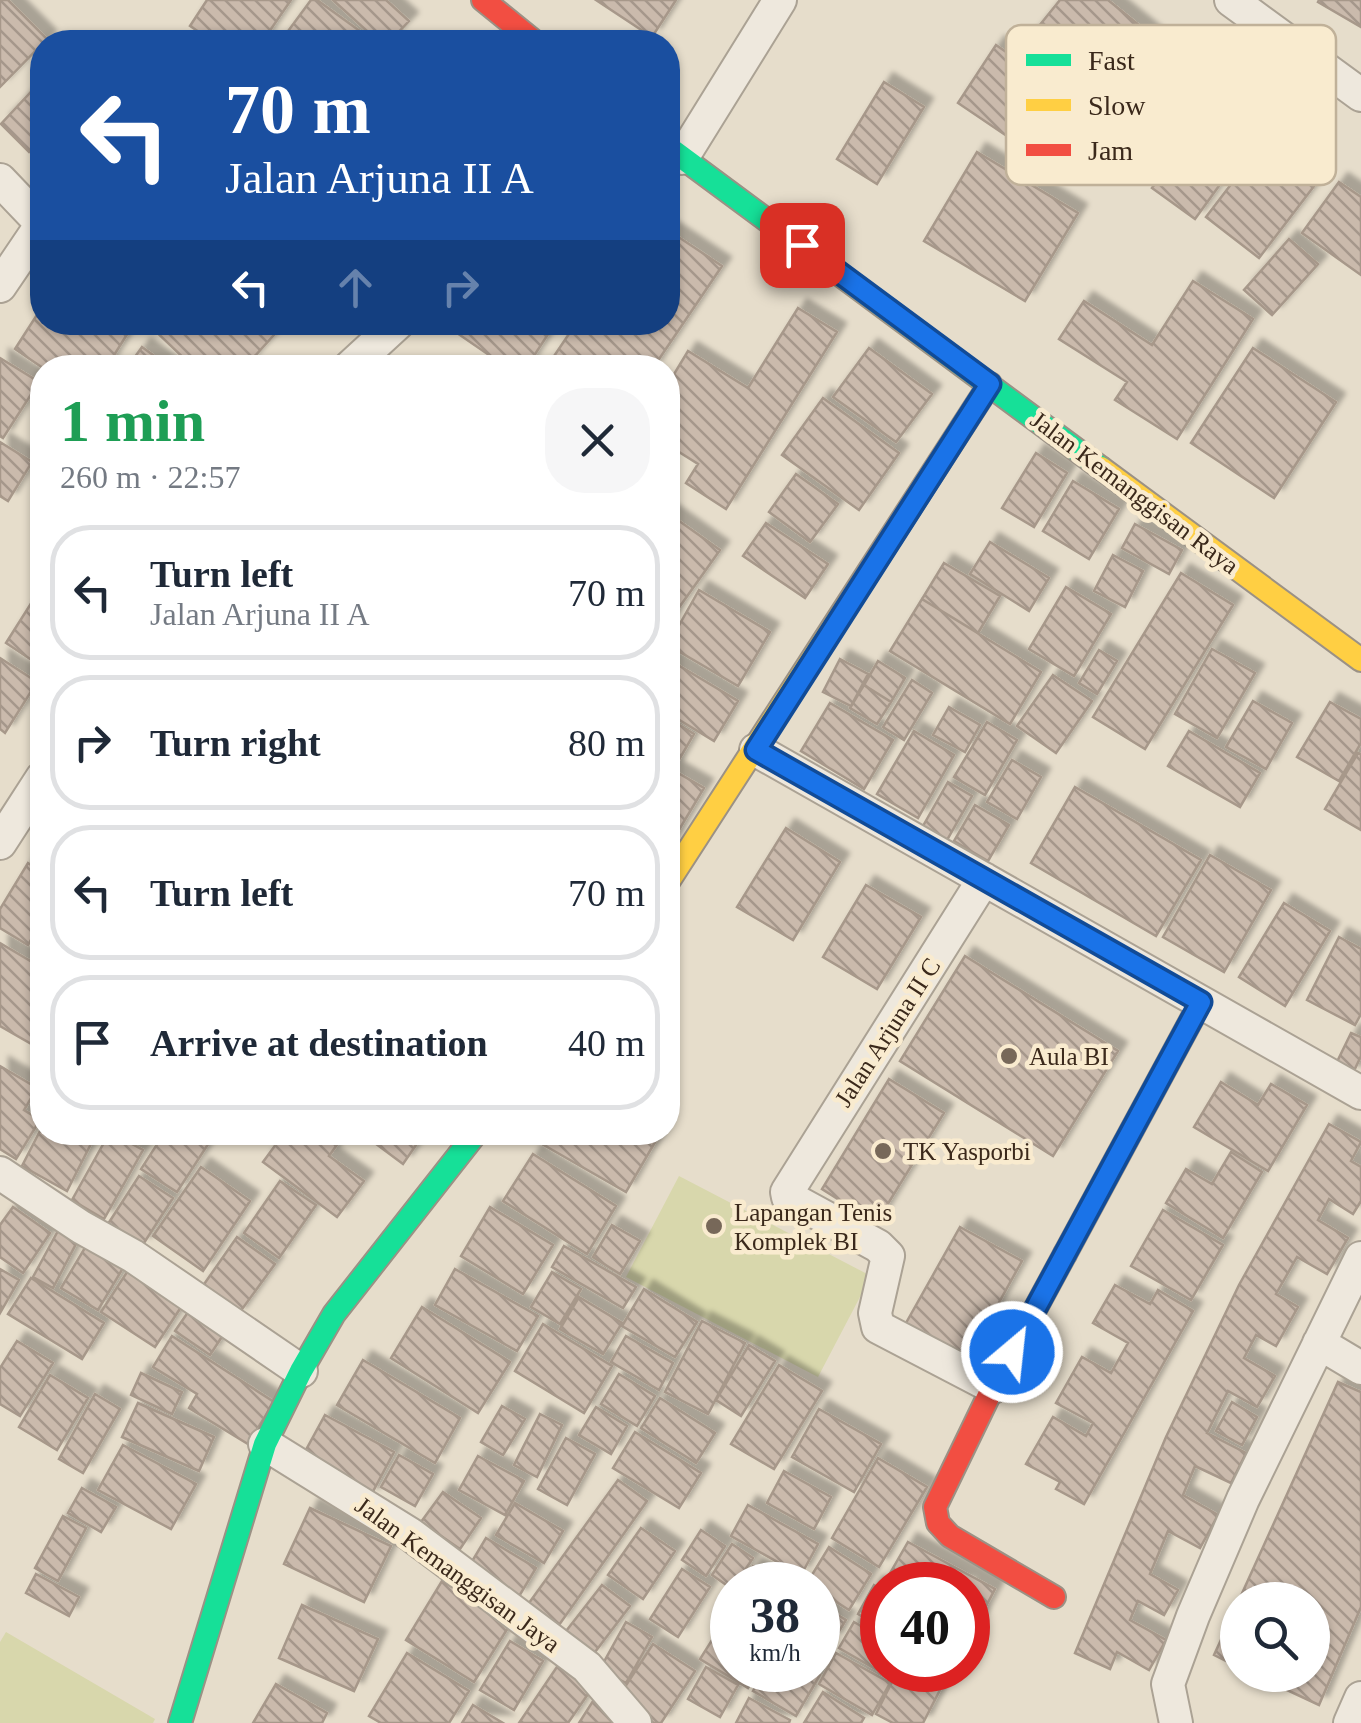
<!DOCTYPE html>
<html lang="en">
<head>
<meta charset="utf-8">
<style>
  body { margin:0; font-family:"Times New Roman",serif; background:#f6f6f7; color:#1f2937; height:100vh; display:flex; flex-direction:column; font-size:38px; white-space:nowrap }
  * { box-sizing:border-box; margin:0 }
  p { font-size:32px; color:#747a83 }
  .icon { flex:none; width:55px; height:55px; fill:none; stroke:currentColor; stroke-width:2; stroke-linecap:round; stroke-linejoin:round }
  .map { position:relative; flex:1; overflow:hidden }
  .drawer { position:absolute; left:30px; top:355px; width:650px; height:790px; display:flex; flex-direction:column; background:#fff; border-radius:40px; box-shadow:0 2px 8px #0004 }
  .drawer>* { flex:none }
  .guide { position:absolute; left:30px; top:30px; width:650px; height:305px; border-radius:40px; box-shadow:0 2px 8px #0004; background:#1a4fa0; color:#fff; overflow:hidden }
  .tools { position:absolute; left:1220px; top:1582px; display:grid; gap:20px }
  .tools a { display:grid; place-items:center; width:110px; height:110px; border-radius:50%; background:#fff; box-shadow:0 2px 8px #0004; font-size:50px }
  .speed { position:absolute; left:710px; top:1562px; display:flex; gap:20px; font-size:50px; font-weight:700; text-align:center }
  .speed>* { display:grid; place-content:center; width:130px; height:130px; border-radius:50%; background:#fff; box-shadow:0 2px 8px #0004; line-height:1 }
  .speed small { font-size:25px; font-weight:400 }
  .speed .limit { border:15px solid #d22; background:#fff; color:#111 }
  .pin { position:absolute; display:grid; place-items:center; width:85px; height:85px; color:#fff; margin:-42px; border-radius:20px; box-shadow:0 5px 15px #0006 }
  .me { position:absolute; width:110px; margin:-55px; rotate:28deg; stroke-linejoin:round; filter:drop-shadow(0 0 8px #0008) }
  .turn { display:flex; align-items:center; gap:35px; height:210px; padding:0 30px; font-size:45px }
  .turn .icon { width:130px; height:130px; stroke-width:2.5 }
  .turn b { display:block; font-size:70px; line-height:85px }
  .lanes { display:flex; align-items:center; height:95px; padding:0 30px; background:#0003; justify-content:center; gap:50px; direction:ltr }
  .lanes .off { opacity:.35 }
  .round { display:grid; place-items:center; flex:none; width:105px; height:105px; border-radius:40px; background:#f6f6f7 }
  .head { display:flex; align-items:center; justify-content:space-between; height:170px; padding:0 30px }
  h1 { font-size:60px; font-weight:700; line-height:75px; color:#1e9e55 }
  ul { padding:0; list-style:none }
  li { display:flex; align-items:center; gap:30px; height:135px; margin:0 20px 15px; padding:0 10px; border:5px solid #e0e1e3; border-radius:40px }
  li div { flex:1 }
  li b { display:block; font-size:38px }
  li em { font-style:normal }
  .map>svg:first-child { display:block }
</style>
</head>
<body>
<div class="map">
<svg width="1361" height="1723" viewBox="0 0 1361 1723">
  <defs>
    <pattern id="building-back-hatch" width="6" height="6" patternUnits="userSpaceOnUse" patternTransform="scale(2.5)"><rect width="6" height="6" fill="#cabaac"/><path d="M-1 5l2 2M0 0l6 6M5-1l2 2" fill="none" stroke="#a5978b"/></pattern>
    <filter id="shadow"><feDropShadow dx="9" dy="-9" stdDeviation="2.5" flood-color="#0004"/></filter>
  </defs>
  <rect width="100%" height="100%" fill="#e6ddcb"/>
  <path fill="#d8d7ac" d="M 679,1176 L 871,1276 L 818,1377 L 626,1277 Z
    M 6,1632 L 155,1719 L 153,1723 L 0,1723 L 0,1642 Z"/>
  <path fill="url(#building-back-hatch)" stroke="#a7988a" stroke-width="2.5" filter="url(#shadow)" d="M 0,0 L 8,0 L 47,39 L 0,87 Z
    M 207,0 L 291,0 L 262,42 L 214,42 L 190,26 Z
    M 311,0 L 317,0 L 375,42 L 280,42 Z
    M 333,0 L 386,0 L 409,21 L 389,42 L 379,42 Z
    M 596,0 L 676,0 L 652,37 Z
    M 1060,0 L 1108,0 L 1166,47 L 1114,112 L 1026,42 Z
    M 1319,0 L 1361,0 L 1361,27 L 1318,2 Z
    M 996,45 L 1067,94 L 1029,151 L 958,103 Z
    M 42,80 L 42,137 L 29,152 L 1,124 Z
    M 884,82 L 924,107 L 877,184 L 837,159 Z
    M 1201,119 L 1245,150 L 1195,219 L 1152,188 Z
    M 1268,136 L 1321,177 L 1259,258 L 1206,217 Z
    M 977,152 L 1078,213 L 1025,301 L 924,241 Z
    M 1339,182 L 1361,197 L 1361,275 L 1302,233 Z
    M 668,230 L 722,266 L 653,368 L 546,368 L 577,322 L 668,322 Z
    M 1289,239 L 1318,264 L 1272,315 L 1244,290 Z
    M 1193,281 L 1253,319 L 1177,439 L 1115,400 L 1127,382 L 1059,339 L 1084,301 L 1152,345 Z
    M 42,307 L 42,322 L 123,322 L 131,328 L 106,368 L 43,368 L 15,349 Z
    M 798,308 L 837,332 L 726,509 L 686,483 L 698,464 L 668,445 L 668,384 L 688,351 L 748,388 Z
    M 146,322 L 278,322 L 282,326 L 244,368 L 194,368 Z
    M 460,322 L 556,322 L 526,368 L 508,368 L 454,331 Z
    M 142,347 L 171,368 L 127,368 Z
    M 869,348 L 932,394 L 896,442 L 833,397 Z
    M 1253,348 L 1336,402 L 1274,498 L 1191,443 Z
    M 0,358 L 39,382 L 3,438 L 0,436 Z
    M 823,398 L 899,453 L 859,510 L 782,455 Z
    M 0,442 L 32,462 L 8,501 L 0,496 Z
    M 1036,453 L 1067,473 L 1034,527 L 1002,508 Z
    M 796,474 L 838,504 L 810,542 L 769,512 Z
    M 1073,481 L 1119,509 L 1089,559 L 1043,531 Z
    M 668,513 L 720,550 L 668,623 Z
    M 766,523 L 828,564 L 805,598 L 743,556 Z
    M 1135,524 L 1182,550 L 1169,574 L 1122,548 Z
    M 990,542 L 1049,578 L 1029,611 L 970,574 Z
    M 1113,555 L 1143,571 L 1125,607 L 1094,591 Z
    M 944,563 L 1000,596 L 978,633 L 922,599 Z
    M 1181,573 L 1233,605 L 1145,749 L 1093,717 Z
    M 42,586 L 42,667 L 6,643 Z
    M 1066,587 L 1111,614 L 1074,676 L 1029,649 Z
    M 699,590 L 770,632 L 738,686 L 668,645 Z
    M 922,599 L 1041,672 L 1010,724 L 890,651 Z
    M 1212,649 L 1255,673 L 1217,738 L 1175,714 Z
    M 1099,650 L 1117,661 L 1097,694 L 1079,683 Z
    M 0,658 L 37,682 L 5,733 L 0,729 Z
    M 668,659 L 738,701 L 714,741 L 668,713 Z
    M 840,659 L 868,674 L 851,706 L 823,692 Z
    M 878,661 L 905,678 L 891,702 L 864,685 Z
    M 1053,675 L 1092,701 L 1056,753 L 1017,726 Z
    M 912,680 L 932,693 L 904,740 L 883,727 Z
    M 864,685 L 891,702 L 877,724 L 850,708 Z
    M 1253,701 L 1292,723 L 1266,769 L 1226,747 Z
    M 1330,702 L 1361,719 L 1361,743 L 1339,781 L 1297,757 Z
    M 830,703 L 893,740 L 864,789 L 801,751 Z
    M 949,707 L 980,725 L 965,752 L 933,735 Z
    M 668,718 L 694,734 L 673,770 L 704,788 L 670,845 Z
    M 987,722 L 1017,740 L 985,795 L 954,777 Z
    M 914,731 L 954,755 L 918,818 L 877,794 Z
    M 1189,731 L 1260,773 L 1240,807 L 1168,766 Z
    M 1358,753 L 1361,754 L 1361,830 L 1325,809 Z
    M 1012,760 L 1041,777 L 1017,819 L 987,802 Z
    M 948,782 L 972,796 L 947,840 L 923,826 Z
    M 1075,787 L 1201,860 L 1156,936 L 1031,863 Z
    M 975,805 L 1009,825 L 988,861 L 954,841 Z
    M 786,828 L 840,862 L 793,940 L 737,907 Z
    M 1210,855 L 1271,890 L 1224,972 L 1163,937 Z
    M 28,863 L 42,872 L 42,921 L 28,945 L 0,928 L 0,909 Z
    M 866,885 L 921,917 L 877,989 L 823,957 Z
    M 1284,903 L 1330,931 L 1285,1006 L 1239,977 Z
    M 1339,937 L 1361,949 L 1361,1014 L 1355,1025 L 1307,1000 Z
    M 0,943 L 42,968 L 42,1050 L 0,1026 Z
    M 965,956 L 1118,1051 L 1053,1156 L 900,1061 Z
    M 1351,1033 L 1361,1037 L 1361,1056 L 1352,1075 L 1335,1066 Z
    M 0,1066 L 37,1088 L 24,1110 L 40,1120 L 16,1159 L 0,1149 Z
    M 889,1079 L 944,1113 L 876,1223 L 822,1189 Z
    M 1221,1082 L 1258,1105 L 1271,1084 L 1307,1105 L 1268,1171 L 1194,1127 Z
    M 1329,1124 L 1361,1142 L 1351,1161 L 1361,1167 L 1361,1201 L 1353,1214 L 1329,1199 L 1318,1220 L 1348,1238 L 1327,1274 L 1297,1257 L 1276,1294 L 1298,1307 L 1276,1346 L 1256,1335 L 1244,1358 L 1275,1376 L 1257,1407 L 1228,1391 L 1207,1433 L 1246,1453 L 1231,1483 L 1195,1466 L 1183,1495 L 1218,1515 L 1200,1548 L 1168,1531 L 1150,1574 L 1178,1590 L 1164,1615 L 1138,1601 L 1130,1620 L 1166,1640 L 1149,1670 L 1117,1652 L 1110,1669 L 1075,1653 L 1166,1437 L 1239,1285 Z
    M 42,1127 L 42,1132 L 97,1132 L 67,1191 L 22,1166 Z
    M 110,1132 L 143,1150 L 104,1219 L 72,1200 Z
    M 165,1132 L 216,1132 L 177,1192 L 141,1169 Z
    M 285,1132 L 346,1132 L 329,1156 L 364,1181 L 337,1217 L 263,1162 Z
    M 360,1132 L 425,1132 L 403,1164 Z
    M 548,1132 L 661,1132 L 626,1192 L 542,1144 Z
    M 1231,1152 L 1262,1172 L 1223,1238 L 1166,1203 L 1186,1169 L 1212,1184 Z
    M 533,1154 L 616,1206 L 587,1254 L 503,1201 Z
    M 201,1167 L 250,1201 L 203,1271 L 153,1236 Z
    M 139,1176 L 173,1198 L 142,1246 L 108,1224 Z
    M 280,1181 L 316,1205 L 279,1258 L 244,1233 Z
    M 13,1207 L 50,1233 L 23,1273 L 0,1257 L 0,1225 Z
    M 490,1207 L 553,1245 L 523,1294 L 461,1256 Z
    M 1163,1210 L 1223,1245 L 1191,1300 L 1131,1266 Z
    M 612,1225 L 640,1241 L 620,1274 L 593,1257 Z
    M 960,1227 L 1022,1261 L 968,1358 L 906,1323 Z
    M 59,1229 L 78,1240 L 53,1288 L 33,1277 Z
    M 237,1237 L 275,1264 L 237,1316 L 200,1290 Z
    M 89,1241 L 126,1263 L 98,1310 L 61,1288 Z
    M 564,1246 L 636,1287 L 623,1308 L 552,1267 Z
    M 131,1266 L 185,1301 L 155,1347 L 101,1312 Z
    M 0,1269 L 19,1280 L 0,1313 Z
    M 455,1269 L 538,1316 L 517,1351 L 435,1305 Z
    M 552,1272 L 581,1289 L 560,1324 L 531,1307 Z
    M 31,1278 L 104,1323 L 82,1359 L 8,1314 Z
    M 1115,1285 L 1150,1304 L 1158,1290 L 1193,1311 L 1084,1504 L 1056,1489 L 1060,1482 L 1026,1464 L 1053,1417 L 1086,1436 L 1093,1423 L 1056,1403 L 1082,1357 L 1111,1373 L 1128,1343 L 1093,1323 Z
    M 644,1289 L 697,1322 L 675,1357 L 622,1326 Z
    M 579,1297 L 622,1323 L 603,1354 L 560,1329 Z
    M 193,1305 L 227,1329 L 210,1355 L 175,1331 Z
    M 422,1307 L 510,1362 L 478,1413 L 391,1358 Z
    M 702,1321 L 745,1343 L 708,1414 L 665,1392 Z
    M 543,1324 L 612,1366 L 584,1413 L 515,1371 Z
    M 172,1336 L 274,1402 L 248,1444 L 189,1408 L 197,1394 L 153,1367 Z
    M 626,1336 L 673,1363 L 659,1390 L 611,1362 Z
    M 17,1341 L 53,1363 L 20,1416 L 0,1404 L 0,1368 Z
    M 749,1345 L 775,1361 L 741,1416 L 716,1400 Z
    M 363,1360 L 460,1418 L 435,1463 L 337,1405 Z
    M 779,1365 L 822,1391 L 774,1469 L 731,1444 Z
    M 141,1373 L 182,1392 L 172,1414 L 131,1395 Z
    M 619,1374 L 655,1396 L 637,1426 L 601,1404 Z
    M 50,1375 L 88,1398 L 57,1450 L 19,1427 Z
    M 1338,1382 L 1361,1392 L 1361,1607 L 1319,1705 L 1255,1675 L 1312,1675 L 1312,1600 L 1239,1600 Z
    M 95,1394 L 120,1409 L 83,1473 L 59,1459 Z
    M 660,1398 L 715,1433 L 696,1463 L 641,1428 Z
    M 1232,1402 L 1257,1417 L 1242,1445 L 1216,1431 Z
    M 138,1403 L 214,1437 L 199,1471 L 122,1437 Z
    M 502,1406 L 525,1419 L 503,1455 L 481,1442 Z
    M 596,1407 L 627,1426 L 611,1454 L 579,1435 Z
    M 819,1409 L 881,1444 L 854,1492 L 792,1457 Z
    M 540,1414 L 562,1425 L 537,1477 L 514,1465 Z
    M 325,1415 L 394,1452 L 370,1497 L 301,1459 Z
    M 635,1432 L 701,1473 L 679,1508 L 613,1468 Z
    M 566,1438 L 595,1454 L 567,1505 L 538,1489 Z
    M 123,1445 L 196,1484 L 171,1529 L 98,1490 Z
    M 399,1455 L 433,1474 L 415,1506 L 381,1487 Z
    M 478,1456 L 524,1481 L 505,1515 L 459,1490 Z
    M 878,1458 L 927,1487 L 879,1567 L 832,1538 Z
    M 784,1471 L 831,1497 L 814,1529 L 767,1503 Z
    M 618,1480 L 647,1501 L 559,1625 L 529,1603 Z
    M 82,1488 L 116,1507 L 101,1532 L 68,1513 Z
    M 443,1492 L 481,1518 L 460,1549 L 421,1522 Z
    M 515,1503 L 563,1531 L 544,1563 L 496,1535 Z
    M 748,1505 L 818,1544 L 801,1575 L 731,1536 Z
    M 310,1508 L 391,1546 L 364,1602 L 284,1564 Z
    M 63,1516 L 86,1528 L 58,1581 L 35,1568 Z
    M 641,1528 L 675,1551 L 643,1599 L 608,1575 Z
    M 701,1530 L 725,1546 L 706,1576 L 682,1560 Z
    M 486,1538 L 536,1568 L 518,1598 L 468,1568 Z
    M 908,1542 L 995,1589 L 973,1631 L 968,1628 L 968,1585 L 890,1585 L 885,1582 Z
    M 732,1544 L 753,1558 L 732,1589 L 712,1575 Z
    M 829,1547 L 871,1574 L 849,1610 L 818,1590 L 818,1585 L 807,1583 Z
    M 753,1566 L 784,1585 L 742,1585 Z
    M 682,1569 L 710,1587 L 678,1637 L 650,1619 Z
    M 36,1574 L 79,1597 L 69,1616 L 26,1593 Z
    M 442,1581 L 511,1623 L 474,1682 L 406,1640 Z
    M 602,1585 L 630,1606 L 592,1656 L 563,1635 Z
    M 874,1585 L 882,1590 L 882,1628 L 858,1614 Z
    M 728,1602 L 732,1605 L 732,1631 L 716,1621 Z
    M 818,1603 L 846,1620 L 833,1641 L 818,1632 Z
    M 1238,1603 L 1238,1667 L 1214,1655 Z
    M 302,1605 L 378,1639 L 354,1691 L 279,1658 Z
    M 626,1622 L 652,1637 L 626,1683 L 600,1669 Z
    M 854,1622 L 882,1638 L 882,1670 L 889,1670 L 886,1675 L 839,1648 Z
    M 719,1629 L 732,1637 L 732,1670 L 759,1670 L 748,1688 L 700,1659 Z
    M 510,1641 L 543,1661 L 514,1710 L 480,1690 Z
    M 653,1644 L 695,1671 L 661,1723 L 654,1723 L 617,1699 Z
    M 407,1653 L 469,1691 L 449,1723 L 381,1723 L 369,1716 Z
    M 836,1653 L 890,1683 L 872,1715 L 819,1684 Z
    M 563,1658 L 597,1681 L 568,1723 L 519,1723 Z
    M 706,1667 L 738,1685 L 720,1717 L 688,1699 Z
    M 765,1670 L 811,1670 L 820,1675 L 796,1716 L 753,1691 Z
    M 898,1670 L 911,1670 L 942,1686 L 923,1723 L 893,1723 L 876,1714 Z
    M 276,1684 L 327,1713 L 322,1723 L 253,1723 Z
    M 823,1692 L 864,1718 L 861,1723 L 804,1723 Z
    M 749,1698 L 790,1720 L 789,1723 L 736,1723 Z
    M 593,1701 L 623,1722 L 622,1723 L 579,1723 Z
    M 473,1705 L 503,1723 L 462,1723 Z"/>
  <g fill="none" stroke-linecap="round" stroke-linejoin="round">
    <defs>
      <path id="street" d="M 1231,0 L 1361,95
        M 682,158 L 780,0
        M 0,180 L 42,224
        M 0,286 L 42,224
        M 349,368 L 399,322
        M 756,750 L 1361,1093
        M 0,843 L 42,778
        M 984,879 L 787,1192 L 788,1197 L 878,1246 L 888,1256 L 875,1313 L 878,1327 L 993,1387
        M 0,1173 L 81,1227 L 133,1256 L 301,1371
        M 1319,1343 L 1361,1368
        M 265,1444 L 410,1534 L 587,1667 L 635,1723
        M 1176,1723 L 1168,1684 L 1193,1616 L 1243,1499 L 1361,1258
        M 1350,1723 L 1361,1698"/>
      <path id="fast" d="M 668,147 L 1101,468
        M 1065,1254 L 1201,1002
        M 180,1723 L 265,1444 L 301,1371 L 334,1314 L 477,1132"/>
      <path id="slow" d="M 1101,468 L 1361,660
        M 668,882 L 990,384"/>
      <path id="jam" d="M 483,0 L 535,42
        M 1054,1597 L 950,1536 L 938,1523 L 935,1507 L 993,1387 L 1065,1254"/>
    </defs>
    <use href="#street" stroke="#aba294" stroke-width="36"/>
    <use href="#fast" stroke="#9b9185" stroke-width="26"/>
    <use href="#slow" stroke="#9b9185" stroke-width="26"/>
    <use href="#jam" stroke="#9b9185" stroke-width="26"/>
    <use href="#street" stroke="#eee8dd" stroke-width="32"/>
    <use href="#fast" stroke="#16e098" stroke-width="22"/>
    <use href="#slow" stroke="#ffcf43" stroke-width="22"/>
    <use href="#jam" stroke="#f24e42" stroke-width="22"/>
  </g>
  <g fill="none" stroke-linecap="round" stroke-linejoin="round">
    <defs>
      <path id="route" d="M 802,245 L 990,384 L 756,750 L 1201,1002 L 1012,1352"/>
    </defs>
    <use href="#route" stroke="#114b97" stroke-width="25"/>
    <use href="#route" stroke="#1a73e8" stroke-width="18"/>
  </g>
  <g fill="#776859" stroke="#f9ebcf" stroke-width="4">
    <circle cx="1009" cy="1056" r="10"/>
    <circle cx="883" cy="1151" r="10"/>
    <circle cx="714" cy="1226" r="10"/>
  </g>
  <g text-anchor="middle" stroke-width="9" stroke-linejoin="round" paint-order="stroke">
    <g font-size="25" fill="#3b291b" stroke="#f9ebcf">
      <text transform="translate(1135 492) rotate(37)" y="9">Jalan Kemanggisan Raya</text>
      <text transform="translate(887 1032) rotate(-57)" y="9">Jalan Arjuna II C</text>
      <text transform="translate(458 1574) rotate(36)" y="9">Jalan Kemanggisan Jaya</text>
    </g>
    <g font-size="25" fill="#3b291b" stroke="#f9ebcf" text-anchor="start">
      <text x="1029" y="1065">Aula BI</text>
      <text x="903" y="1160">TK Yasporbi</text>
      <text x="734" y="1221">Lapangan Tenis<tspan x="734" dy="29">Komplek BI</tspan></text>
    </g>
  </g>
  <rect x="1006" y="25" width="330" height="160" rx="15" fill="#f9ebcf" stroke="#c0b199" stroke-width="2.5"/>
  <rect x="1026" y="54" width="45" height="12" fill="#16e098"/>
  <rect x="1026" y="99" width="45" height="12" fill="#ffcf43"/>
  <rect x="1026" y="144" width="45" height="12" fill="#f24e42"/>
  <g font-size="28" fill="#3b291b">
    <text x="1088" y="70">Fast</text>
    <text x="1088" y="115">Slow</text>
    <text x="1088" y="160">Jam</text>
  </g>
</svg>
<div class="tools">
<a><svg class="icon" aria-label="search" viewBox="0 0 24 24"><circle cx="10" cy="10" r="6"/><path d="M15 15l6 6"/></svg></a>
</div>
<div class="speed"><div>38<small>km/h</small></div><div class="limit">40</div></div>
<div class="pin" style="left:802px;top:245px;background:#d93025"><svg class="icon" aria-label="arrive" viewBox="0 0 24 24"><path d="M6 21V4h12l-3 4 3 4H6"/></svg></div>
<svg class="me" style="left:1012px;top:1352px" viewBox="-20 -20 40 40"><circle r="17" fill="#1a73e8" stroke="#fff" stroke-width="3"/><path d="M0-11L8 9 0 5-8 9z" fill="#fff"/></svg>
<div class="guide">
<div class="turn"><svg class="icon" aria-label="left" viewBox="0 0 24 24"><path d="M17 20v-9H6M10 6l-5 5 5 5"/></svg><div><b>70 m</b>Jalan Arjuna II A</div></div>
<div class="lanes"><svg class="icon" aria-label="left" viewBox="0 0 24 24"><path d="M17 20v-9H6M10 6l-5 5 5 5"/></svg><svg class="icon off" aria-label="ahead" viewBox="0 0 24 24"><path d="M12 20V5M6 11l6-6 6 6"/></svg><svg class="icon off" aria-label="right" viewBox="0 0 24 24"><path d="M7 20v-9h11M14 6l5 5-5 5"/></svg></div>
</div>
<section class="drawer">
<div class="head"><div><h1>1 min</h1><p>260 m · 22:57</p></div><a class="round"><svg class="icon" aria-label="close" viewBox="0 0 24 24"><path d="M6 6l12 12M18 6L6 18"/></svg></a></div>
<ul>
<li><svg class="icon" aria-label="left" viewBox="0 0 24 24"><path d="M17 20v-9H6M10 6l-5 5 5 5"/></svg><div><b>Turn left</b><p>Jalan Arjuna II A</p></div><em>70 m</em></li>
<li><svg class="icon" aria-label="right" viewBox="0 0 24 24"><path d="M7 20v-9h11M14 6l5 5-5 5"/></svg><div><b>Turn right</b></div><em>80 m</em></li>
<li><svg class="icon" aria-label="left" viewBox="0 0 24 24"><path d="M17 20v-9H6M10 6l-5 5 5 5"/></svg><div><b>Turn left</b></div><em>70 m</em></li>
<li><svg class="icon" aria-label="arrive" viewBox="0 0 24 24"><path d="M6 21V4h12l-3 4 3 4H6"/></svg><div><b>Arrive at destination</b></div><em>40 m</em></li>
</ul>
</section>
</div>
</body>
</html>
